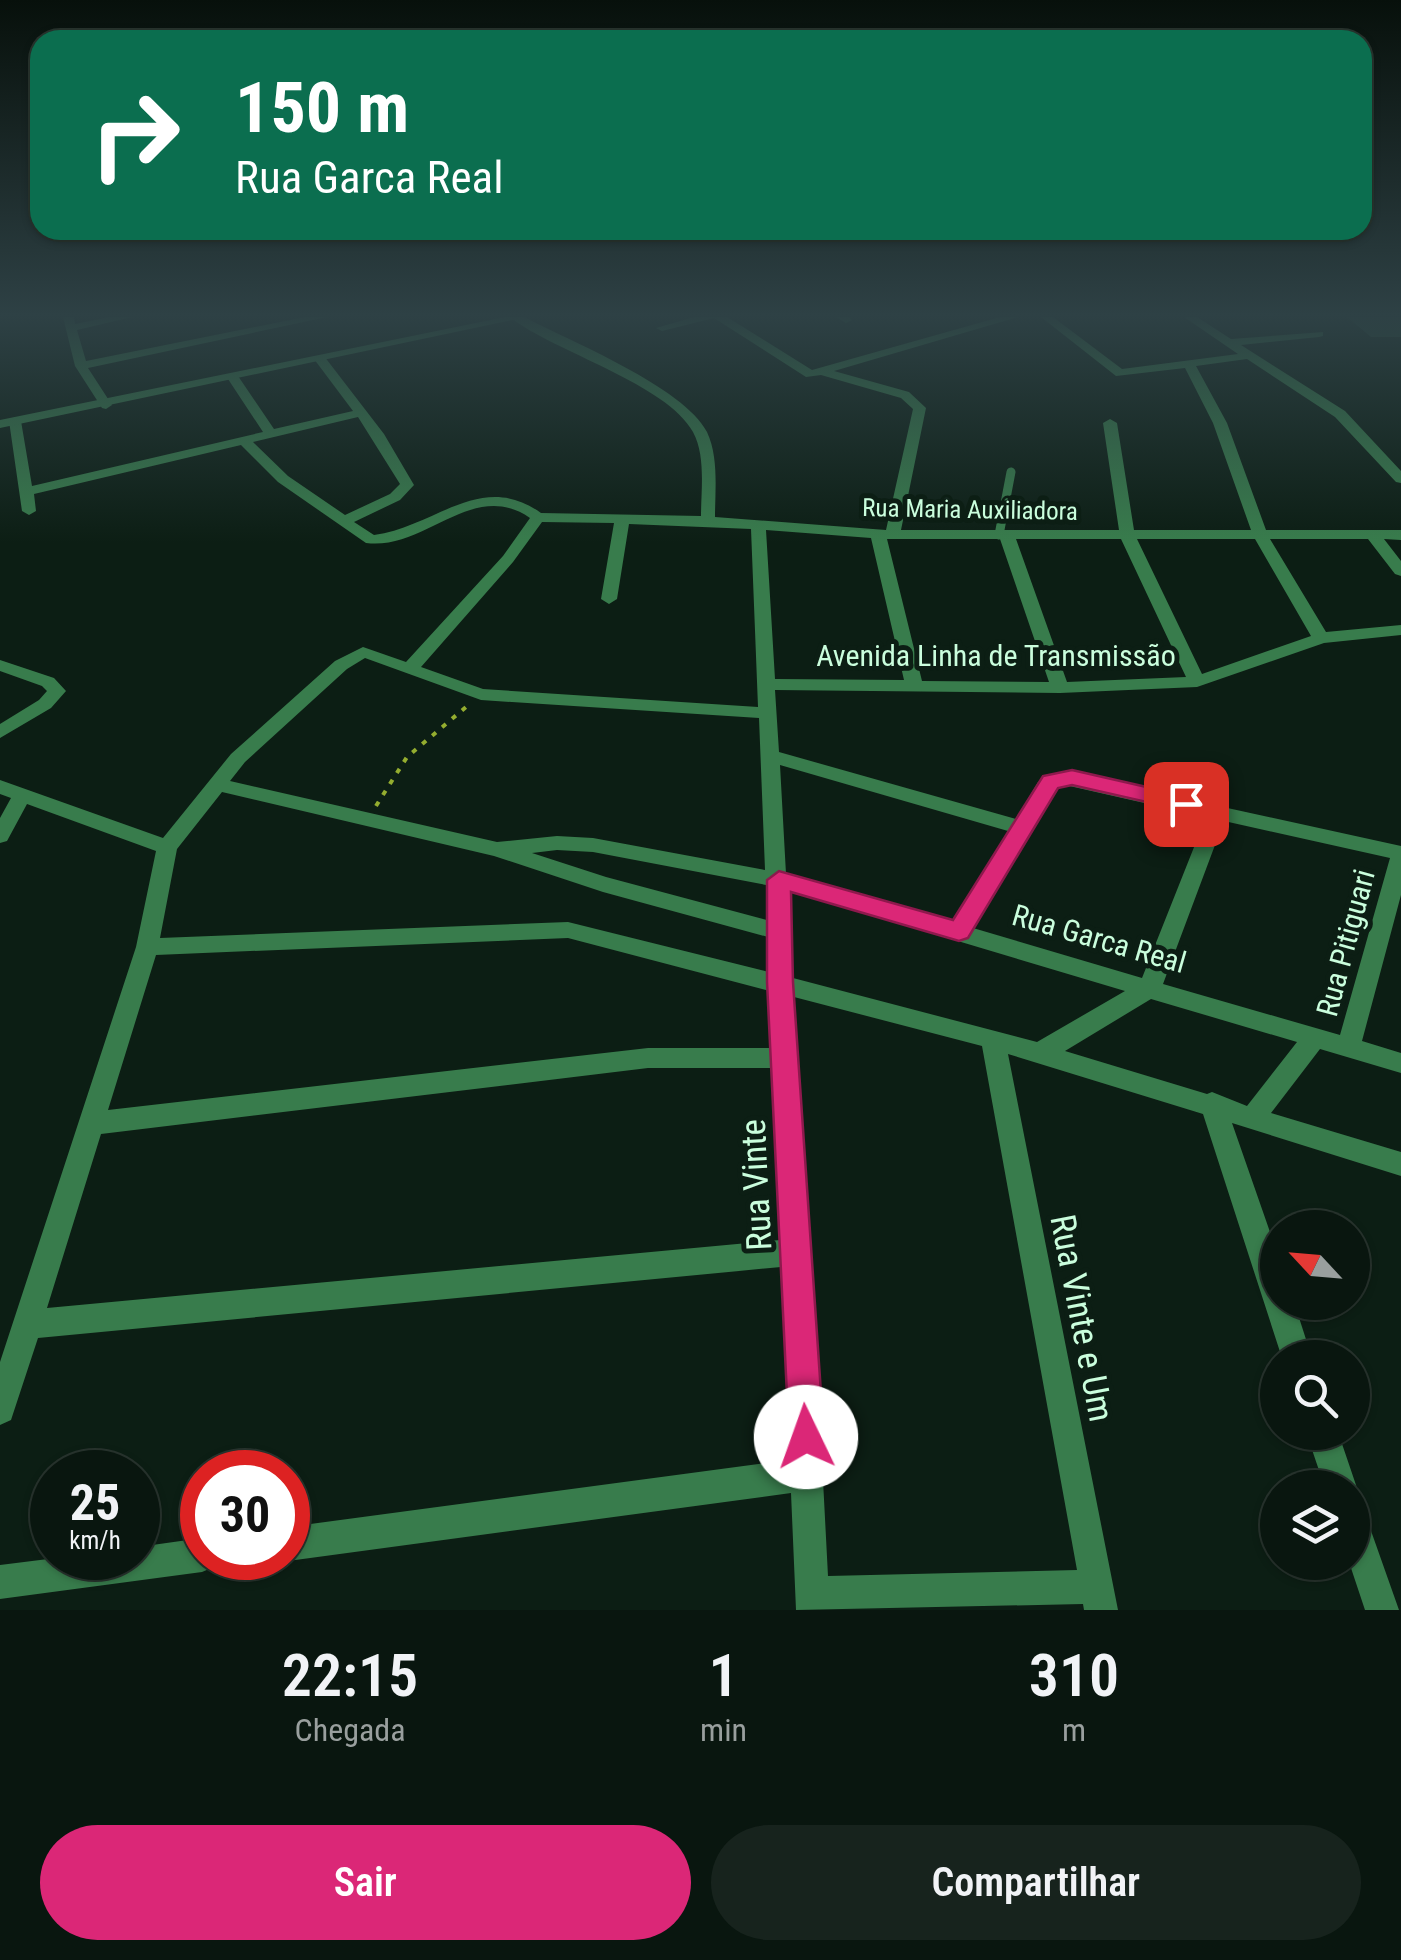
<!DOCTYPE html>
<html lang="pt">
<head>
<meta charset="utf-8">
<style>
  body { margin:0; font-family:"Roboto Condensed",sans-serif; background:#17231d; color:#f1f3f6; height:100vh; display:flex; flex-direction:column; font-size:38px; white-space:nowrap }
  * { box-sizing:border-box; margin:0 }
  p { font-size:32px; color:#999f9e }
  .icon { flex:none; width:55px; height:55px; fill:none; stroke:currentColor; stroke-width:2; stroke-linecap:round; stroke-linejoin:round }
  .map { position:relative; height:1610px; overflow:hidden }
  .drawer { display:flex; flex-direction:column; background:#09160f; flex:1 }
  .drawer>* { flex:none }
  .hud { position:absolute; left:30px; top:30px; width:1342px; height:210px; border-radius:30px; box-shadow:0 2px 8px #0004,0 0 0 2px #29352f; background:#0b6e4f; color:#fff; overflow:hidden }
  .needle { width:65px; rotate:296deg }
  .controls { position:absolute; left:1260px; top:1210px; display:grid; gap:20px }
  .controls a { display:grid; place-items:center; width:110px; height:110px; border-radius:50%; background:#09160f; box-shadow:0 2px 8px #0004,0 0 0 2px #29352f; font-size:50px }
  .speed { position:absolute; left:30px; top:1450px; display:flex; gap:20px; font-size:50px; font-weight:700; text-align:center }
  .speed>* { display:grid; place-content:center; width:130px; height:130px; border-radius:50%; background:#09160f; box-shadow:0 2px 8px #0004,0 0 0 2px #29352f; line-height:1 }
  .speed small { font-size:25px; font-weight:400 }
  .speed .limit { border:15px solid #d22; background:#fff; color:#111 }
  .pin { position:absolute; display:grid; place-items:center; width:85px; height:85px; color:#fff; margin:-42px; border-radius:20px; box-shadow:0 5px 15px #0006 }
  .me { position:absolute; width:110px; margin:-55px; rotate:357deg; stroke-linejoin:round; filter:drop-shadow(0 0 8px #0008) }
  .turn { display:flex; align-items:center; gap:35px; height:210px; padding:0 40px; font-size:45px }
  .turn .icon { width:130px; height:130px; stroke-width:2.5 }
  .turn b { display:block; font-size:70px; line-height:85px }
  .eta { display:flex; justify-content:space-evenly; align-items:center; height:170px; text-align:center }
  .eta b { font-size:60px; font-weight:600; line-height:70px }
  .cta { display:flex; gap:20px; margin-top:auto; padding:20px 40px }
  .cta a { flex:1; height:115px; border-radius:60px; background:#db2777; color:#fff; font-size:40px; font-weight:600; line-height:115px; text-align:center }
  .cta a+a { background:#17231d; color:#f1f3f6 }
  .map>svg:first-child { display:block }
</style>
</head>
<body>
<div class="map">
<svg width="1401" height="1610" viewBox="0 0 1401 1610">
  <rect width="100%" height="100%" fill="#0c1e14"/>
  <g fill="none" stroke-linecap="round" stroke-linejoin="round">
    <path stroke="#94ad2f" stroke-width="4" stroke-dasharray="5 8" stroke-linecap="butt" d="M 376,806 L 407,757 L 466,707"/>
    <path stroke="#387c4c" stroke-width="9" d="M 999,535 L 1011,472"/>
    <path fill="#387c4c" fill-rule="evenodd" d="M 63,317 L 74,317 L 75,324 L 109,317 L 132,317 L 77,330 L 86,361 L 305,317 L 327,317 L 88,368 L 112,405 L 106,409 L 102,408 L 75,366 Z
      M 524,317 C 570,341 684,387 707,432 C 719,458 715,490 715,517 L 886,530 L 913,409 L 901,398 L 821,375 L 806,377 L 714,318 L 662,331 L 656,328 L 694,317 L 727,317 L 812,370 L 1000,317 L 1018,317 L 834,371 L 909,392 L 926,408 L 901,530 L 1119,530 L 1103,423 L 1110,419 L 1117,423 L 1134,530 L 1251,530 L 1213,423 L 1185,368 L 1116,376 L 1041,317 L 1053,317 L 1122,369 L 1238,354 L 1184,317 L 1197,317 L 1231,339 L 1323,332 L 1323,336 L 1319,337 L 1241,345 L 1345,411 L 1401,471 L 1401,483 L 1396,482 L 1335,417 L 1247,359 L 1196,366 L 1227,423 L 1266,530 L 1401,530 L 1401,540 L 1384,539 L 1401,561 L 1401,576 L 1395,574 L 1368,539 L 1270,539 L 1326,632 L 1401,625 L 1401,635 L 1324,643 L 1197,687 L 1060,693 L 775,690 L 779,752 L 1016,819 L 1038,782 L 1063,772 L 1401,846 L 1401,895 L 1362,1041 L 1401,1053 L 1401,1073 L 1320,1049 L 1271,1113 L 1401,1152 L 1401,1176 L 1232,1123 L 1278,1255 L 1278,1302 L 1294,1302 L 1312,1358 L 1282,1358 L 1203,1114 L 1008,1054 L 1118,1610 L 1084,1610 L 1083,1604 L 796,1610 L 791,1493 L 288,1561 L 280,1558 L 288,1558 L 288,1527 L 789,1460 L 781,1267 L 38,1338 L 11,1420 L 0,1425 L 0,1362 L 136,947 L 156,851 L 27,804 L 7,841 L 0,843 L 0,818 L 11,798 L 0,794 L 0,780 L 163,838 L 231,754 L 335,661 L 363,647 L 406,662 L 503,556 L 530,518 C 473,478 425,551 366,543 L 278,482 L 241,445 L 34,494 L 36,511 L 29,515 L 22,511 L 9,421 L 15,417 L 21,421 L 32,486 L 263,432 L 228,379 L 234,375 L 238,376 L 274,429 L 353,411 L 314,359 L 320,355 L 324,356 L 384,434 L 414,485 L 400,500 L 354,522 L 374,535 C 435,527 481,470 541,513 L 701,516 C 701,490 706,456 693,432 C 667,384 555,352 511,318 ZM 358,417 L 400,484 L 390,494 L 345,515 L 288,476 L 253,442 ZM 542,522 L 614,523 L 601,599 L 609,604 L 617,599 L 629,524 L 751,529 L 758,707 L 483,689 L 421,667 L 513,562 ZM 766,530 L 871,538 L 904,680 L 775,679 ZM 887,539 L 1000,539 L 1049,682 L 922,681 ZM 1016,539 L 1121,539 L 1186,677 L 1067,682 ZM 1137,539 L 1255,539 L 1311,636 L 1202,674 ZM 365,658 L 481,700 L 759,718 L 765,870 L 593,838 L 557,836 L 497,842 L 230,781 L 245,762 L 347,669 ZM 780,765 L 1008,831 L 953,923 L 786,874 ZM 1065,785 L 1206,817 L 1142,978 L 973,928 L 1052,792 ZM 222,792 L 494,856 L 603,892 L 768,937 L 769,972 L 568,922 L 160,938 L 177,849 ZM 1224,821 L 1390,858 L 1340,1035 L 1163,984 ZM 557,850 L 593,852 L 766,885 L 767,920 L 606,877 L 532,853 ZM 787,890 L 1125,991 L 1037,1042 L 793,978 ZM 568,938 L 770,991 L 772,1048 L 648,1048 L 108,1110 L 156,955 ZM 794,997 L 982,1046 L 1077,1570 L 828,1576 L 823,1480 L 825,1474 L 822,1466 ZM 1151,999 L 1297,1042 L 1247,1106 L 1212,1092 L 1207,1094 L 1065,1051 ZM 648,1068 L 773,1068 L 780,1240 L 47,1308 L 101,1134 Z
      M 836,317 L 849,317 L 852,320 L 846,323 Z
      M 0,660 L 54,678 L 66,691 L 51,708 L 0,738 L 0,724 L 39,700 L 47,691 L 42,686 L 0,671 Z
      M 1306,1432 L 1338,1432 L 1357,1488 L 1352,1499 L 1352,1488 L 1325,1488 Z
      M 1352,1507 L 1364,1511 L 1399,1610 L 1365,1610 L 1349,1562 L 1352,1562 Z
      M 202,1538 L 202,1558 L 218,1558 L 214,1567 L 202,1572 L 0,1599 L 0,1565 L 56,1558 L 138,1558 L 138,1547 Z"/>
    <path fill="#387c4c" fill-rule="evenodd" d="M 505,317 L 527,317 L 0,428 L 0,420 Z"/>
  </g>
  <path fill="#254b37" d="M 1347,317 L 1401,317 L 1401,337 L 1371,337 Z"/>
  <linearGradient id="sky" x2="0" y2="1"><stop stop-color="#07100b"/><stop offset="0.58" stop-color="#2e4145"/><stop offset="1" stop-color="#2e4145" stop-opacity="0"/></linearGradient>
  <rect width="1401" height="543" fill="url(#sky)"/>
  <path fill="#db2777" stroke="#8e194d" stroke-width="2.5" d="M 1072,770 L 1186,796 L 1197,804 L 1186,811 L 1072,785 L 1058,788 L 968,938 L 959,941 L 791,892 L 793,982 L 824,1437 L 819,1450 L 806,1455 L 794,1450 L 789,1437 L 767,982 L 767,880 L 779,871 L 953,920 L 1043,776 Z"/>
  <g text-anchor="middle" stroke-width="10" stroke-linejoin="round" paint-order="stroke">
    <g font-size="25" fill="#cafedd" stroke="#0c1e14">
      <text transform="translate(970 509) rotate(1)" y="9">Rua Maria Auxiliadora</text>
    </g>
    <g font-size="30" fill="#cafedd" stroke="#0c1e14">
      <text x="996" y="666">Avenida Linha de Transmissão</text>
      <text transform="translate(1099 939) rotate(16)" y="10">Rua Garca Real</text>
      <text transform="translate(1346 943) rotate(-75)" y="10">Rua Pitiguari</text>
    </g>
    <g font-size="35" fill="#cafedd" stroke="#0c1e14">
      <text transform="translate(756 1185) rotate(-93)" y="12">Rua Vinte</text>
      <text transform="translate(1082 1318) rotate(79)" y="12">Rua Vinte e Um</text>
    </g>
  </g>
</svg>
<div class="controls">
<a><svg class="needle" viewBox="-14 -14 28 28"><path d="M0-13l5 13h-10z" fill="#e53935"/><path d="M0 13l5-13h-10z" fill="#999f9e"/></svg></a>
<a><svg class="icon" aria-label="search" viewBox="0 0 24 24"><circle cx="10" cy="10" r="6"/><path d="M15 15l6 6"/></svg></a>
<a><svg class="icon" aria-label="layers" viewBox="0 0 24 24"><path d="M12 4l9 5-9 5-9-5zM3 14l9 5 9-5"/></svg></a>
</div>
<div class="speed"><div>25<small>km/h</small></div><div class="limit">30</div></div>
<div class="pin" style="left:1186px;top:804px;background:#d93025"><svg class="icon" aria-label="arrive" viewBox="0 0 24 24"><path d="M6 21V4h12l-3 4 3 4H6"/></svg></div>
<svg class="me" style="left:806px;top:1437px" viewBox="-20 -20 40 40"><circle r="19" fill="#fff"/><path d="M0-13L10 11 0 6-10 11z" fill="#db2777"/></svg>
<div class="hud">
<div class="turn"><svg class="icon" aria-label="right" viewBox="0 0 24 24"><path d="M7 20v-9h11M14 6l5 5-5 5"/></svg><div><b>150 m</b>Rua Garca Real</div></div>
</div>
</div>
<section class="drawer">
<div class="eta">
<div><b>22:15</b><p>Chegada</p></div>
<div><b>1</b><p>min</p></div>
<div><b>310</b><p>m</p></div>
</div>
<div class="cta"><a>Sair</a><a>Compartilhar</a></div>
</section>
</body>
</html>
